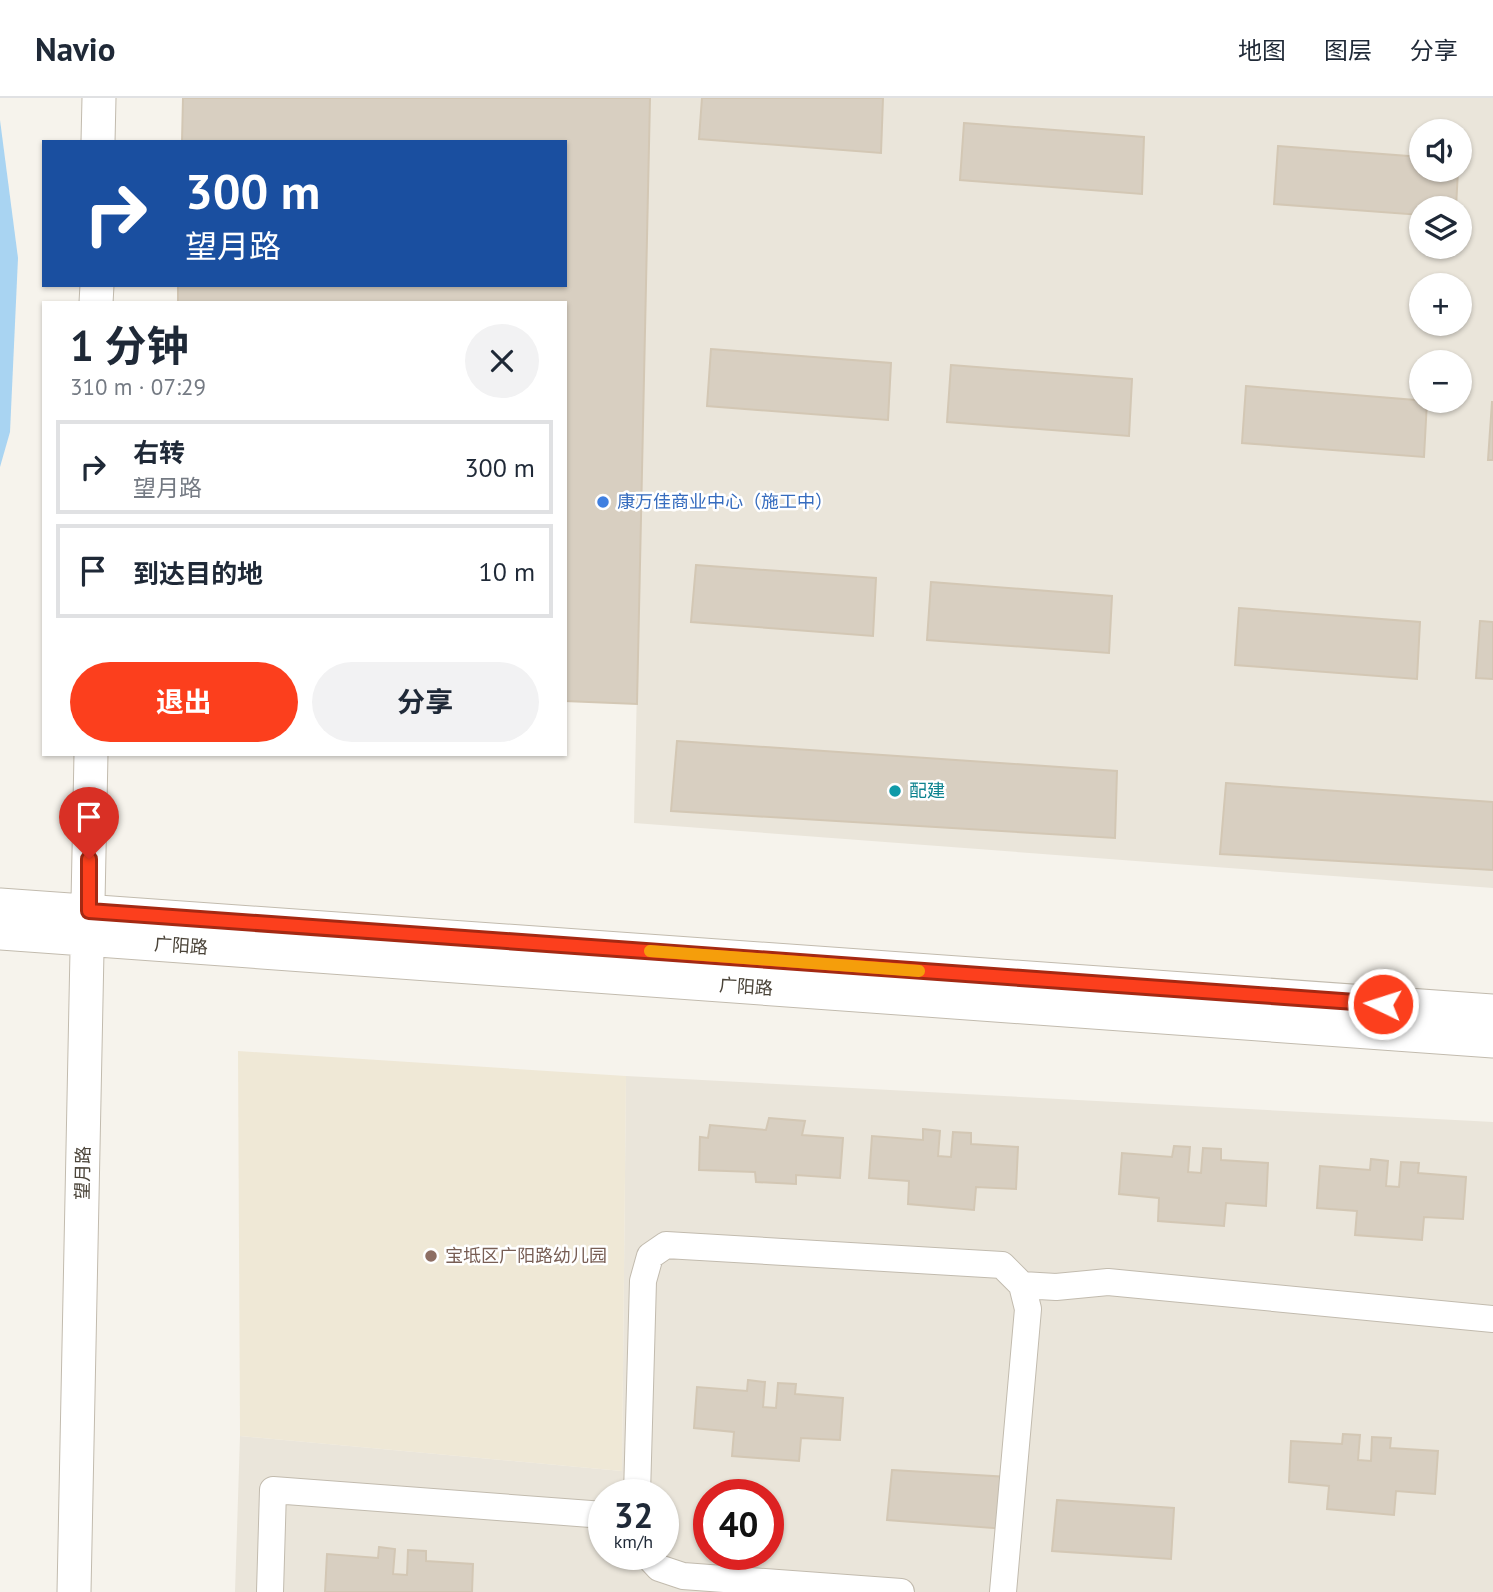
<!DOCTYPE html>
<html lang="zh">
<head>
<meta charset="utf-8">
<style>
  body { margin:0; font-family:"PT Sans","Noto Sans SC",sans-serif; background:#f2f2f3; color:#1f2937; height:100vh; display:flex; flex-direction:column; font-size:26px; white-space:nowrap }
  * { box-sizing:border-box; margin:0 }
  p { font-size:23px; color:#747a83 }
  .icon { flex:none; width:38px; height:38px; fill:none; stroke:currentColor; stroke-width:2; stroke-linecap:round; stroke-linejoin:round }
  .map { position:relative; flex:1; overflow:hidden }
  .side { position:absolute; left:42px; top:203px; width:525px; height:455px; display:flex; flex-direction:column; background:#fff; border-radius:0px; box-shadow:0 2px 5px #0004 }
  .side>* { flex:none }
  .banner { position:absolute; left:42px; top:42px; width:525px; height:147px; border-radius:0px; box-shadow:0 2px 5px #0004; background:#1a4fa0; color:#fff; overflow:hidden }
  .buttons { position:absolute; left:1409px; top:21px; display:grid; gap:14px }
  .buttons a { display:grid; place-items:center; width:63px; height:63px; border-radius:50%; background:#fff; box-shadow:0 2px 5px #0004; font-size:35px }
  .speed { position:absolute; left:588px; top:1381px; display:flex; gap:14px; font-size:35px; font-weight:700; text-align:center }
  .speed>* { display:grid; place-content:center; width:91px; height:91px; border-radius:50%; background:#fff; box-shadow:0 2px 5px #0004; line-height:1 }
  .speed small { font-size:18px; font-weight:400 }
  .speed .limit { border:10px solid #d22; background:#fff; color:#111 }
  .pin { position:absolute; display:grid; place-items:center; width:60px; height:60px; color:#fff; margin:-72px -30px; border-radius:50% 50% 50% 0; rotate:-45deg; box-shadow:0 0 7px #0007 }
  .pin .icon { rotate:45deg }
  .me { position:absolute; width:77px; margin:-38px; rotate:274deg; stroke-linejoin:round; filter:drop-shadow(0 0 5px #0008) }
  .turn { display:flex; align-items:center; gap:24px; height:147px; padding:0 28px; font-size:32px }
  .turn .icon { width:91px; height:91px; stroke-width:2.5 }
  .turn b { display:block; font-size:49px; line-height:60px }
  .round { display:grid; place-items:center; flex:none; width:74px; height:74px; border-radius:37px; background:#f2f2f3 }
  .headline { display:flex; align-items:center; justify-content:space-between; height:119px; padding:0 28px }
  h1 { font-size:42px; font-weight:700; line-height:52px }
  .button { display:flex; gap:14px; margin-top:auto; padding:14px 28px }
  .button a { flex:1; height:80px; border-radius:42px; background:#fc3f1d; color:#fff; font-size:28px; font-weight:700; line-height:80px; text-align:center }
  .button a+a { background:#f2f2f3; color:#1f2937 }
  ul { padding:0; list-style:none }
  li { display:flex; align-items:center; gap:21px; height:94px; margin:0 14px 10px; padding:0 14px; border:4px solid #e0e1e3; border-radius:0px }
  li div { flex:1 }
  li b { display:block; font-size:26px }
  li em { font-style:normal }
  header { display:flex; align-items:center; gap:42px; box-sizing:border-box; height:98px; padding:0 35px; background:#fff; border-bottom:2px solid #e0e1e3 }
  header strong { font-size:33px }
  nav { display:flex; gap:38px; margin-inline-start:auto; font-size:24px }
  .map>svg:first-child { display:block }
</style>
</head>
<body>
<header>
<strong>Navio</strong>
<nav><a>地图</a><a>图层</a><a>分享</a></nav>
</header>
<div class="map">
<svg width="1493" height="1494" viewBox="0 0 1493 1494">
  <rect width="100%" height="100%" fill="#f6f3ec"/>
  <path fill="#eae5da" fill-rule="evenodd" d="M 650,0 L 1493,0 L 1493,790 L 634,725 ZM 1421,33 L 1460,33 L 1460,72 L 1421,72 ZM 1421,110 L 1460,110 L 1460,149 L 1421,149 ZM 1421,187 L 1460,187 L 1460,226 L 1421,226 ZM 1421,264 L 1460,264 L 1460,303 L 1421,303 Z
    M 626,978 L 1493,1024 L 1493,1494 L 235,1494 L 240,1338 L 622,1373 ZM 604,1396 L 663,1396 L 663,1456 L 604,1456 ZM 709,1396 L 768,1396 L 768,1456 L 709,1456 Z"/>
  <path fill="#efe8d6" d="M 238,953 L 626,978 L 622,1373 L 240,1338 Z"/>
  <path fill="#a9d4f2" d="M 0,22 L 18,160 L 10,334 L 0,369 Z"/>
  <path fill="#d8cfc1" stroke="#d3c7b4" stroke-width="2" d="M 183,0 L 650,0 L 637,606 L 565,603 L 565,205 L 178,205 L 178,187 L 565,187 L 565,44 L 182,44 Z
    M 702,0 L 883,0 L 881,55 L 699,41 Z
    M 964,25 L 1144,39 L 1142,96 L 960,82 Z
    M 1278,48 L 1421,59 L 1421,72 L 1458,72 L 1456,110 L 1421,110 L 1421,117 L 1274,106 Z
    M 711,251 L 891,265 L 888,322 L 707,308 Z
    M 951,267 L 1132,281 L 1129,338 L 947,324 Z
    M 1246,288 L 1427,303 L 1424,359 L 1242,345 Z
    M 1492,304 L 1493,304 L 1493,362 L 1488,362 Z
    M 696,467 L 876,480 L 873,538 L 691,524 Z
    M 931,484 L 1112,498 L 1109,555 L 927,542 Z
    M 1239,510 L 1420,524 L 1417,581 L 1235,567 Z
    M 1480,523 L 1493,524 L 1493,581 L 1476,580 Z
    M 677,643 L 1117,673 L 1115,740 L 671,713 Z
    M 1226,685 L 1493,704 L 1493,772 L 1220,756 Z
    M 769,1020 L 805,1023 L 802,1037 L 843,1040 L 840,1080 L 796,1077 L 796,1086 L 756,1084 L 755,1074 L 699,1072 L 700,1039 L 708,1040 L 710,1027 L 766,1032 Z
    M 923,1031 L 940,1033 L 938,1058 L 951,1059 L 953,1034 L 971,1035 L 971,1046 L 1018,1049 L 1016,1091 L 976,1089 L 974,1112 L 908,1106 L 909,1083 L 869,1080 L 872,1038 L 923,1042 Z
    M 1174,1048 L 1190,1049 L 1188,1074 L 1201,1075 L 1203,1050 L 1221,1051 L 1221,1062 L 1268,1065 L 1266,1108 L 1226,1105 L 1224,1128 L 1158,1123 L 1159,1100 L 1119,1096 L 1122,1055 L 1172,1059 Z
    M 1371,1061 L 1388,1063 L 1386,1088 L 1399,1089 L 1401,1064 L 1419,1065 L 1418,1075 L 1466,1079 L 1463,1121 L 1424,1119 L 1422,1142 L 1355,1137 L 1357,1113 L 1317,1110 L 1320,1068 L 1370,1072 Z
    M 748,1282 L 765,1284 L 763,1309 L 776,1310 L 778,1285 L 796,1286 L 795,1296 L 843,1300 L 840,1342 L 801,1340 L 799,1363 L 732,1358 L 734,1334 L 694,1330 L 697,1289 L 747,1293 Z
    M 1343,1336 L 1360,1337 L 1358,1362 L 1371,1363 L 1372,1339 L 1391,1340 L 1390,1350 L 1438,1353 L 1435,1396 L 1396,1393 L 1394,1417 L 1327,1411 L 1329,1388 L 1289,1384 L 1291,1343 L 1342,1346 Z
    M 892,1372 L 1009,1379 L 1006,1431 L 887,1422 Z
    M 1057,1402 L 1174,1410 L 1171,1461 L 1052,1453 Z
    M 379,1449 L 395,1451 L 393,1476 L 407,1477 L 408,1452 L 426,1453 L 426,1463 L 473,1466 L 472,1494 L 325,1494 L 327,1456 L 378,1460 Z"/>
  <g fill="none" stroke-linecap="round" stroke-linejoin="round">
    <defs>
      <path id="minor" d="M 637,1396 L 643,1183 L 650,1158 L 666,1147 L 1002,1167 L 1022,1187 L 1056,1189 L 1108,1184 L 1493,1221
        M 646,1456 L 659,1470 L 683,1478 L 901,1494
        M 270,1494 L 273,1392 L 604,1417
        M 1003,1494 L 1028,1211 L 1022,1187"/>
      <path id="tertiary" d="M 98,44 L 99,0
        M 96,205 L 97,187
        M 0,807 L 1493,913
        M 0,835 L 1493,943
        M 74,1494 L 91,656"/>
    </defs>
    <use href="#minor" stroke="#c2bbae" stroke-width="28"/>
    <use href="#tertiary" stroke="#c2bbae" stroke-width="35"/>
    <use href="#minor" stroke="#fff" stroke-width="26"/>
    <use href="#tertiary" stroke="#fff" stroke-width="33"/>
  </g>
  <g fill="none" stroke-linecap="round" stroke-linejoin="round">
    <defs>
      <path id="route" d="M 89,761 L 89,813 L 1383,906"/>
    </defs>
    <use href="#route" stroke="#a42913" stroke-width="18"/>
    <use href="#route" stroke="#fc3f1d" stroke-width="12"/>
    <path stroke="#f59e0b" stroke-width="12" d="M 650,853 L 919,873"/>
  </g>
  <circle fill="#3f7fe0" stroke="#fff" stroke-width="2.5" cx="603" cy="404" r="7"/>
  <circle fill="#0f9aa8" stroke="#fff" stroke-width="2.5" cx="895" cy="693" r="7"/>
  <circle fill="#8d6e63" stroke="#fff" stroke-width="2.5" cx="431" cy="1158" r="7"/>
  <g text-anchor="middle" stroke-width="5" stroke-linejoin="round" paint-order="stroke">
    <g font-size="18" fill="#366cbe" stroke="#fff" text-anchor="start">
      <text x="617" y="410">康万佳商业中心（施工中）</text>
    </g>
    <g font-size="18" fill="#0d838f" stroke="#fff" text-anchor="start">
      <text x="909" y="699">配建</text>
    </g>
    <g font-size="18" fill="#4b4439" stroke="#fff">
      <text transform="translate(181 848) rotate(4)" y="6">广阳路</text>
      <text transform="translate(746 889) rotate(4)" y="6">广阳路</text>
      <text transform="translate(83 1075) rotate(-89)" y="6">望月路</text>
    </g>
    <g font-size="18" fill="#785e54" stroke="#fff" text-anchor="start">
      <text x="445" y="1164">宝坻区广阳路幼儿园</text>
    </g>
  </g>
</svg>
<div class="buttons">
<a><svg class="icon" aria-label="sound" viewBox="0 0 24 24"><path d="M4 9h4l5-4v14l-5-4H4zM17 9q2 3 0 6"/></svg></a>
<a><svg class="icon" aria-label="layers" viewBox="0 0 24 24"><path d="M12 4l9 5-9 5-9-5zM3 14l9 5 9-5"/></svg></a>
<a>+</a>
<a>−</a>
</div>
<div class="speed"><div>32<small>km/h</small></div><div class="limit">40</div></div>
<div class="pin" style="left:89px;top:761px;background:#d93025"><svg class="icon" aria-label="arrive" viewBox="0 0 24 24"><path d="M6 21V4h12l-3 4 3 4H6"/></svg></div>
<svg class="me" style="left:1383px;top:906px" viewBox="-20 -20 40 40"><circle r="17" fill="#fc3f1d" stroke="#fff" stroke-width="3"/><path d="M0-11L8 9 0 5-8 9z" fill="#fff"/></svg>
<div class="banner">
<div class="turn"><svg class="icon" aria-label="right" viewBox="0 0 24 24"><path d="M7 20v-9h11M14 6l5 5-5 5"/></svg><div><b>300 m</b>望月路</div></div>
</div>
<section class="side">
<div class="headline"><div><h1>1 分钟</h1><p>310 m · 07:29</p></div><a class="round"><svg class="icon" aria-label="close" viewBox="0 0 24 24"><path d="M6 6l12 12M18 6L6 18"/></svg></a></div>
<ul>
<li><svg class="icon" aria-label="right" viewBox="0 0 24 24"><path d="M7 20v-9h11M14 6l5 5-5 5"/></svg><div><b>右转</b><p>望月路</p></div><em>300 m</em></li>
<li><svg class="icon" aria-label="arrive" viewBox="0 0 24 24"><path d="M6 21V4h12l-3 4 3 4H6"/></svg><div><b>到达目的地</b></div><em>10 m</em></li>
</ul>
<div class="button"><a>退出</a><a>分享</a></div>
</section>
</div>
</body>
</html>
